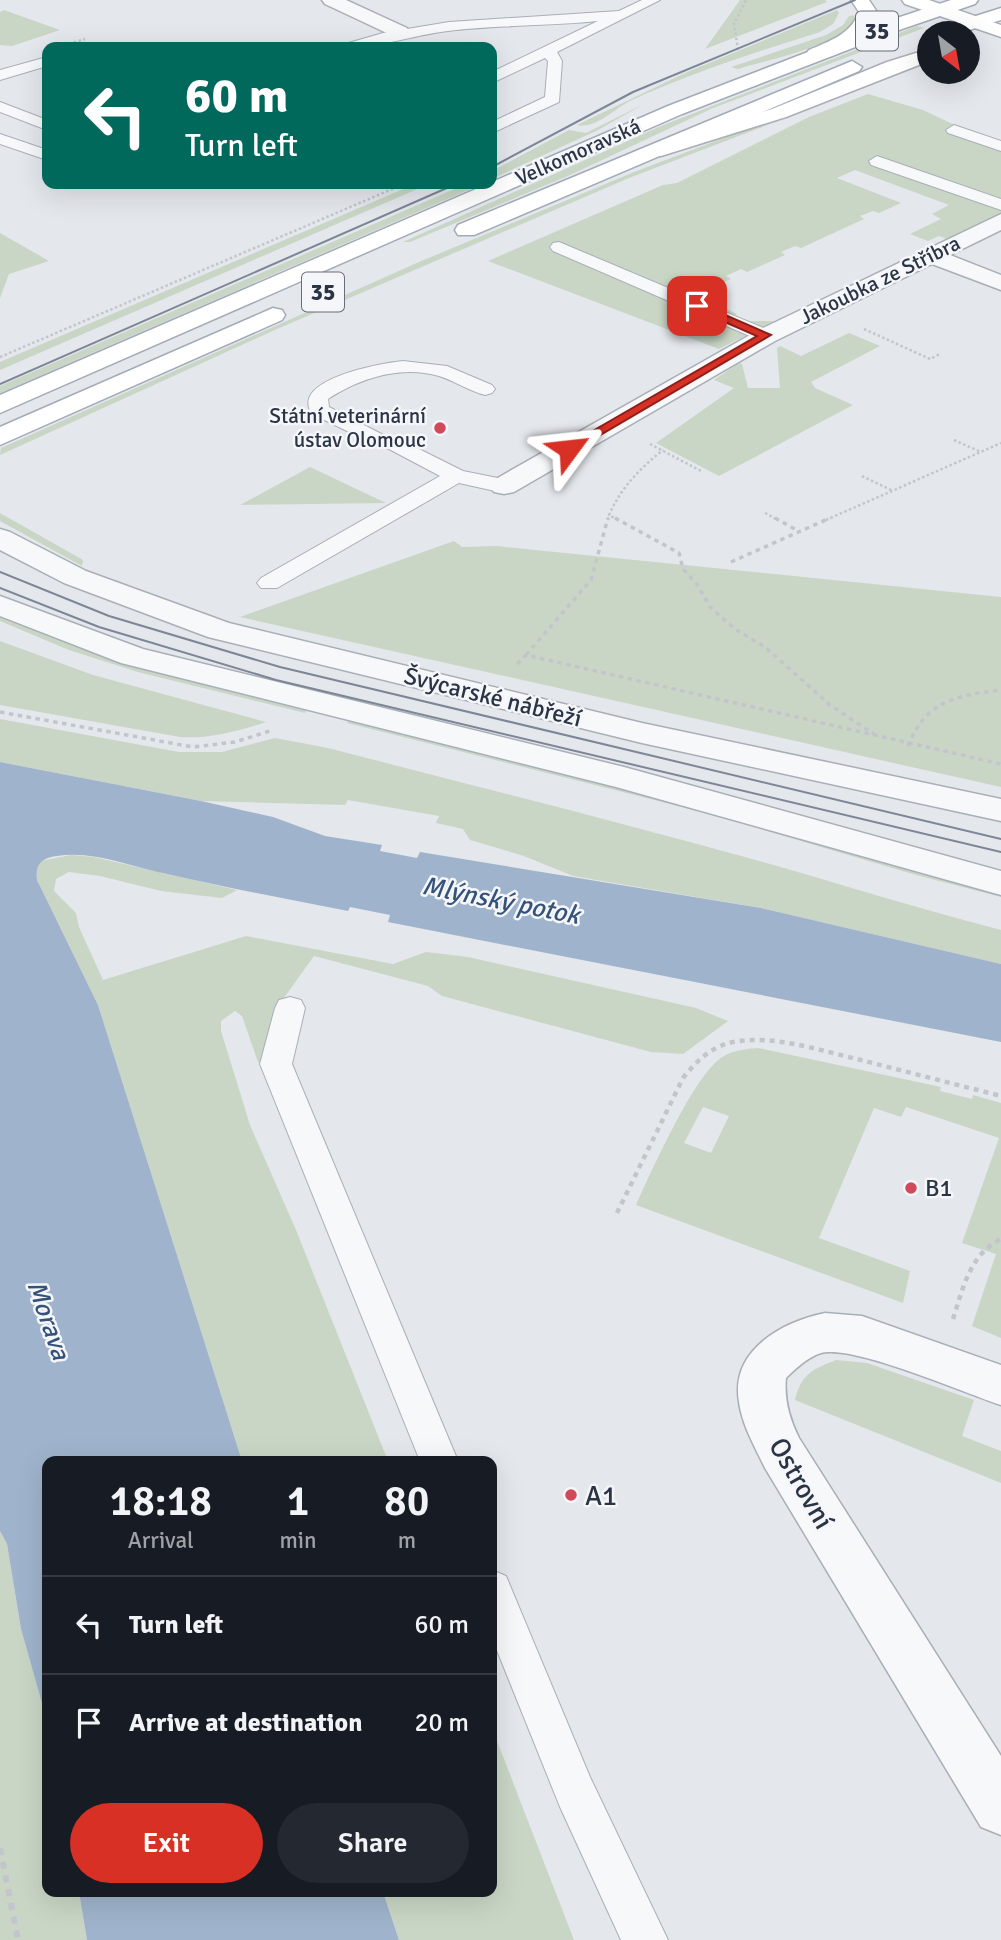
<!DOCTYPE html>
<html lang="en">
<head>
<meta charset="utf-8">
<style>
  body { margin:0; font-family:Signika,sans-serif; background:#242831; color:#f1f3f6; height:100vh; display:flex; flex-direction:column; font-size:26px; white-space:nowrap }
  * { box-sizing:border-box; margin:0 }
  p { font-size:23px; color:#9ea1a6 }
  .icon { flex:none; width:38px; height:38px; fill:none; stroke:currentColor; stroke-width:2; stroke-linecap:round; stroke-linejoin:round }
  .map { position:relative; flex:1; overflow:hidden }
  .sheet { position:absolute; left:42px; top:1456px; width:455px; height:441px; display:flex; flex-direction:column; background:#171b24; border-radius:14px; box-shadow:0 7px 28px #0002 }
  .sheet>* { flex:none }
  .banner { position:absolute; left:42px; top:42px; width:455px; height:147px; border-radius:14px; box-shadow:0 7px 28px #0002; background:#00695c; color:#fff; overflow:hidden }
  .needle { width:46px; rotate:149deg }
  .controls { position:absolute; left:917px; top:21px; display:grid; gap:14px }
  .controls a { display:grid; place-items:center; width:63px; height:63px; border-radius:50%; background:#171b24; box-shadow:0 7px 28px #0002; font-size:35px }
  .pin { position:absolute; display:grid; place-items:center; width:60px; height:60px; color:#fff; margin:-30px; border-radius:14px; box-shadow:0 4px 10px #0006 }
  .me { position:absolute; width:77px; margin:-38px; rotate:60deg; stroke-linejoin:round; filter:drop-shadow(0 0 5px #0008) }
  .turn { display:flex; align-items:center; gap:24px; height:147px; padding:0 28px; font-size:32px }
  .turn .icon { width:91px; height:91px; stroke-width:2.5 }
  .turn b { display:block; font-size:49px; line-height:60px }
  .eta { display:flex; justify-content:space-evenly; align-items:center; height:119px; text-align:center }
  .eta b { font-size:42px; font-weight:600; line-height:49px }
  .action { display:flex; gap:14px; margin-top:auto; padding:14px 28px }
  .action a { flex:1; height:80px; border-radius:42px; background:#d93025; color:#fff; font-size:28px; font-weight:600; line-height:80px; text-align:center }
  .action a+a { background:#242831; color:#f1f3f6 }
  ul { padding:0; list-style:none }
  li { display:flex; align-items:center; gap:21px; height:98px; padding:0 28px; border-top:2px solid #363941 }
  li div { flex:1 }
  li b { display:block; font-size:26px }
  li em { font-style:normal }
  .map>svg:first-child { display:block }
</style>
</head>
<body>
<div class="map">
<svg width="1001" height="1940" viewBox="0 0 1001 1940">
  <rect width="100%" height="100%" fill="#e4e7ec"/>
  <path fill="#c9d6c5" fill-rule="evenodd" d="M 740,0 L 825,0 L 827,2 L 705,49 Z
    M 4,10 L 60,30 L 12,46 L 0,45 L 0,12 Z
    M 837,10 L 839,13 L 833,24 L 820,32 C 756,52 691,73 630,101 C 614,109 596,129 577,125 L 685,73 Z
    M 858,15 C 846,46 768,59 738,69 L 731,67 L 826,35 L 843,25 L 849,16 Z
    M 917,26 L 924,28 L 713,108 L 568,176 L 410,242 L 403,242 L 661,126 Z
    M 929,60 L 929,63 L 629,178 L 277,329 L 0,455 L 1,448 L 419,262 L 634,172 Z
    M 868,94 L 923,110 L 959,127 L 1001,141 L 1001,213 L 947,239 L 939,236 L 928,241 L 910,234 L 941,219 L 932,214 L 949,205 L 855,170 L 837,178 L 901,203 L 879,213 L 873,211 L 860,216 L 864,219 L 801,248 L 795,246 L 781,252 L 785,255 L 747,272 L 741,269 L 726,276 L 731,279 L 696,295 L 737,314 L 730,317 L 742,321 L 774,321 L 719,349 L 488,261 L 663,185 L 677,183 L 809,117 Z
    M 644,104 L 598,130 L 492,179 L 492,171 L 569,130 L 586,133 Z
    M 415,184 L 429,184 L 0,370 L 0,362 Z
    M 466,184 L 482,184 L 0,393 L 0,386 Z
    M 0,233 L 49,261 L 9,274 L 0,298 Z
    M 849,333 L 880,346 L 811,382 L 815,388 L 853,405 L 719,476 L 656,443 L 734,388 L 714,380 L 739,363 L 742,364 L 748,388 L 780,388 L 777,348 L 780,346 L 801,356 Z
    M 310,467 L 386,503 L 240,505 Z
    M 0,513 L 83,560 L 82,566 L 0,521 Z
    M 454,541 L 462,547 L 496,546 L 1001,597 L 1001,787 L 240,617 Z
    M 0,613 L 307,708 L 305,713 L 138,672 L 69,650 L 0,621 Z
    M 0,641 L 93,675 L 266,722 C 238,731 209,739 180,737 L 0,705 Z
    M 0,719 L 179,752 L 222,752 L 275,738 L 328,748 C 467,784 607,819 745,857 C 831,881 915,908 1001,930 L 1001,964 L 761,908 L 573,876 L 524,856 L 470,840 L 463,829 L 436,823 L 439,816 L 348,800 L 345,805 L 201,801 L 0,762 Z
    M 350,719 L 674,799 L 1001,891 L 1001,897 L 916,875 L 710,814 L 347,723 Z
    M 71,855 L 94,857 L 237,890 L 222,898 L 161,891 L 100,876 L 69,872 L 56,879 L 54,891 L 76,913 L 79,927 L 103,980 L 246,936 L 393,964 L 426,952 L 468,957 L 696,1008 L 728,1021 L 683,1054 L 651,1052 L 442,996 L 428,986 L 314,956 L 281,1002 L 268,1063 L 258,1062 L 242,1016 L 235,1011 L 221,1021 L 221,1031 L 250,1125 L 296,1230 L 388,1461 L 242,1461 L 98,1005 L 37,880 L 36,869 L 40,861 Z
    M 758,1048 L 941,1087 L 940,1091 L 972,1099 L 973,1095 L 1001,1103 L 1001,1338 L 972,1326 L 996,1254 L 962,1243 L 999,1138 L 906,1107 L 901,1117 L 874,1108 L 819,1238 L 910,1271 L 903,1303 L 636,1205 C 652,1170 690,1085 717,1061 C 728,1051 743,1049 758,1048 ZM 703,1107 L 729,1116 L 711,1153 L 684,1143 Z
    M 836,1360 L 867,1363 L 974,1400 L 962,1436 L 1001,1451 L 1001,1483 L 795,1400 C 801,1374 813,1369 836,1360 Z
    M 0,1531 L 7,1544 L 21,1629 L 47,1721 L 47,1892 L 79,1892 L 87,1940 L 0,1940 Z
    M 492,1728 L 574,1940 L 399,1940 L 383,1892 L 492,1892 Z"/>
  <path fill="#9fb4cc" d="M 0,762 L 201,801 L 273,817 L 325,836 L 382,845 L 380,851 L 417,858 L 420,852 L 761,908 L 1001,964 L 1001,1042 L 388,922 L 390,915 L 350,907 L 348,911 C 286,899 224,887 163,873 C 130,866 91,850 57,856 C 41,858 35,864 37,880 L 98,1005 L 242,1461 L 47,1461 L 47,1721 L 21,1629 L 7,1544 L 0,1531 Z
    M 79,1892 L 383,1892 L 399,1940 L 87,1940 Z"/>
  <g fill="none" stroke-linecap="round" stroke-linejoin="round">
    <defs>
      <path id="lane" d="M 642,0 L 660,0 L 557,52 L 562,61 L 559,102 L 492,133 L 492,122 L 545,97 L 548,61 L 545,58 L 492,83 L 492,72 L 598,21 C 548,26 498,25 448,31 C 413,35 377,49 343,47 L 345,44 L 383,33 L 449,22 L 619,11 Z
        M 47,57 L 47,66 L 0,80 L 0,70 Z
        M 0,102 L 47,120 L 47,130 L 0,112 Z
        M 954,125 L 1001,141 L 1001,151 L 948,133 L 946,130 Z
        M 0,134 L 47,150 L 47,160 L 0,144 Z
        M 877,156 L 1001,199 L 1001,210 L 871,165 L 869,161 Z
        M 559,242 L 773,332 L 776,336 L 773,340 L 759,340 L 553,251 L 550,247 L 553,243 Z
        M 403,361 L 447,366 L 492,385 L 495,389 L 492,393 L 485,395 C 469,391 455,381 439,376 C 401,365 360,378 328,399 L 329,407 L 397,442 L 407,443 L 463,471 L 512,481 L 515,486 L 512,491 L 504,493 L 459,483 L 277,588 L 261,588 L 257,583 L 261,578 L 440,476 L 389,449 L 380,447 L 312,414 C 289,379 382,363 403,361 Z
        M 290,997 L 301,1000 L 305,1008 L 292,1064 L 458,1461 L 420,1461 L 260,1064 L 275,1008 L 279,1000 Z
        M 492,1570 L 506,1576 L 590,1777 L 668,1940 L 621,1940 L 560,1807 L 492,1638 Z"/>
      <path id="street" d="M 322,0 L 346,0 L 407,28 L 409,32 L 407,36 L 393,36 L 325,4 Z
        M 1001,214 L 1001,230 L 950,255 L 1001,275 L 1001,290 L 932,264 L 775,341 L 514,492 L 504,494 L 494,492 L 490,486 L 494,480 L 757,331 Z
        M 0,529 L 10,532 L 86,571 L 229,623 L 642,723 L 1001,799 L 1001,821 L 642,743 L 208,637 L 64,583 L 0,550 Z
        M 0,596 L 143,649 L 624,767 L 1001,871 L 1001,895 L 616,787 L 121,663 L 0,616 Z
        M 825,1313 L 862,1316 L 1001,1365 L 1001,1405 C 965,1393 852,1344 821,1353 C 808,1357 796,1368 786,1378 C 784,1399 789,1418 799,1438 L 1001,1756 L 1001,1835 L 981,1827 L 765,1468 C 755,1447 742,1425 739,1402 C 730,1350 782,1322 825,1313 Z"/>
      <path id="secondary" d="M 851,0 L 869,0 L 877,12 C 870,35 835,64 809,58 L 806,54 L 809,50 C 830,41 851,34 859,12 Z
        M 902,0 L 929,0 L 1001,25 L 1001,37 L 905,4 Z
        M 929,49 L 929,61 L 786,117 L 661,156 L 653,155 L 650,150 L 653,145 L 772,109 L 887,62 Z"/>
      <path id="primary" d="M 951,0 L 978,0 L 975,4 L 902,29 L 682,114 L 0,413 L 0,395 L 668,106 L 888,21 Z
        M 1001,8 L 1001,20 L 960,33 L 933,33 L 935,29 Z
        M 852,61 L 862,67 L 859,71 L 474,235 L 458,235 L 455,230 L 458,225 Z
        M 273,308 L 282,310 L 285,315 L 282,320 L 0,445 L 0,427 Z"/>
    </defs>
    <use href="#lane" stroke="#a9aeb7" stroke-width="2"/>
    <use href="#street" stroke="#a9aeb7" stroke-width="3"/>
    <use href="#secondary" stroke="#a9aeb7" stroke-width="3"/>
    <use href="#primary" stroke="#a3abb8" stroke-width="3"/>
    <path stroke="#c2c5cb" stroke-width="2.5" stroke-dasharray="2.5 2.5" stroke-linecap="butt" d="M 69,44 L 85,39
      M 738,50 L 734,24 L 746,0
      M 864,329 L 930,359 L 940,354
      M 0,357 L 404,184
      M 954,440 L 981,452
      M 650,444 L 701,471
      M 862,476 L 893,491
      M 765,513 L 778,520
      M 608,520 L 609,515
      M 618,520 L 609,515 C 621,488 640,468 663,450
      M 826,520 L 1001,443"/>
    <path stroke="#c2c5cb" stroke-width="3.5" stroke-dasharray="4.5 4.5" stroke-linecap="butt" d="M 615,518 L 679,553 L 683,569 L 697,584 L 710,607 L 735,629 L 765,647 L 830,705 L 877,736
      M 775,518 L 800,532
      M 731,562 L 830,518
      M 526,655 L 591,580 L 608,518
      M 517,664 L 526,655 L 1001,764
      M 0,712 L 193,747 L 235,742 L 270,731
      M 908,746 C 926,700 956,696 1001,690"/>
    <path stroke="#c2c5cb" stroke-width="4.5" stroke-dasharray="5 5" stroke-linecap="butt" d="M 617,1213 L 683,1078 C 698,1059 714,1044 739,1041 C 779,1036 822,1051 861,1060 C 907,1072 954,1084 1001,1096
      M 953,1319 C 963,1288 970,1254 1001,1239"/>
    <path stroke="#c2c5cb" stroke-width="6" stroke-dasharray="7 7" stroke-linecap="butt" d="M 0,1848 L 18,1940"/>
    <use href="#lane" fill="#f7f8fa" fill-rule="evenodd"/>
    <use href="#street" fill="#f7f8fa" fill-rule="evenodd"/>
    <use href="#secondary" fill="#fff" fill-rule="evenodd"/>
    <use href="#primary" fill="#fff" fill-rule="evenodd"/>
    <path stroke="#7d8696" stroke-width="2" d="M 492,167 L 633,92 L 855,0
      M 0,384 L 456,184
      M 0,572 L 109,616 L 280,667 L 1001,839
      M 0,588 L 99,627 L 276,680 L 1001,852"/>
  </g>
  <path fill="#d93025" stroke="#8d1f18" stroke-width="2" d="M 693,304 L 700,304 L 771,335 L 573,451 L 565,451 L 565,447 L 757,336 L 693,308 Z"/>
  <g fill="#d1495b" stroke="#f4f6f9" stroke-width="2.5">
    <circle cx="440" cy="428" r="7"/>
    <circle cx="911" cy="1188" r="7"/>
    <circle cx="571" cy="1495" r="7"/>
  </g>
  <g text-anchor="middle" stroke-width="5" stroke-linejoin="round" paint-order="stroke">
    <g font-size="21" fill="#2b3445" stroke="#f4f6f9">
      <text transform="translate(578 152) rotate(-24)" y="7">Velkomoravská</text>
      <text transform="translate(880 280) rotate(-26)" y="7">Jakoubka ze Stříbra</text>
    </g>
    <g font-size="21" fill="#2b3445" stroke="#f4f6f9" text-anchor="end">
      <text x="426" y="423">Státní veterinární<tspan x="426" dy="24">ústav Olomouc</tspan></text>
    </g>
    <g fill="#f4f6f9" stroke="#676e7b" stroke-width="2">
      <rect x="856" y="11.5" width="42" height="39" rx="5"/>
      <rect x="302" y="272.5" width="42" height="39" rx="5"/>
    </g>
    <g font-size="23" font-weight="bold" fill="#2b3445">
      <text x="877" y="39">35</text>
      <text x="323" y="300">35</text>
    </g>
    <g font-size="24" fill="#2b3445" stroke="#f4f6f9">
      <text transform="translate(493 697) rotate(14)" y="8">Švýcarské nábřeží</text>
    </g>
    <g font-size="24" fill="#2b3445" stroke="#f4f6f9" text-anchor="start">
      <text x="925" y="1196">B1</text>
    </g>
    <g font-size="26" font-style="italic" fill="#34527a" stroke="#f4f6f9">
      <text transform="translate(501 900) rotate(11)" y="9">Mlýnský potok</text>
      <text transform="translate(49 1320) rotate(71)" y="9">Morava</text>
    </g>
    <g font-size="28" fill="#2b3445" stroke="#f4f6f9">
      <text transform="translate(802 1483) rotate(60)" y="10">Ostrovní</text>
    </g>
    <g font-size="28" fill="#2b3445" stroke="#f4f6f9" text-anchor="start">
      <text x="585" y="1505">A1</text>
    </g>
  </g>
</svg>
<div class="controls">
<a><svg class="needle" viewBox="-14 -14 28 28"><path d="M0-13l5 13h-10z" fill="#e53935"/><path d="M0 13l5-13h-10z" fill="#9ea1a6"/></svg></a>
</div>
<div class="pin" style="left:697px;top:306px;background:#d93025"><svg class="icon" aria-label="arrive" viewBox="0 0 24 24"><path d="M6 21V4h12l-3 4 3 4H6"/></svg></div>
<svg class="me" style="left:569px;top:449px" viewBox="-20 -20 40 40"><path d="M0-17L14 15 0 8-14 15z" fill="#d93025" stroke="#fff" stroke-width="4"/></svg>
<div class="banner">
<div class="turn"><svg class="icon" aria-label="left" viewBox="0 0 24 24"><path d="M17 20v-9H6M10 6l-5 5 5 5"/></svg><div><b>60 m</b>Turn left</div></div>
</div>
<section class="sheet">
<div class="eta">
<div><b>18:18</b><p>Arrival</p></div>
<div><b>1</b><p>min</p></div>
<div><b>80</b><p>m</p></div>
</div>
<ul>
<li><svg class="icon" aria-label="left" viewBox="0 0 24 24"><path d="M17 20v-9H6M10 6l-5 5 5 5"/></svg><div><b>Turn left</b></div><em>60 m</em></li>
<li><svg class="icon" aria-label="arrive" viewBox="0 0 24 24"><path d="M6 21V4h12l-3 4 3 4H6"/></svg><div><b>Arrive at destination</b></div><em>20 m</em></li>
</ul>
<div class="action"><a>Exit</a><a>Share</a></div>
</section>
</div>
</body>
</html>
